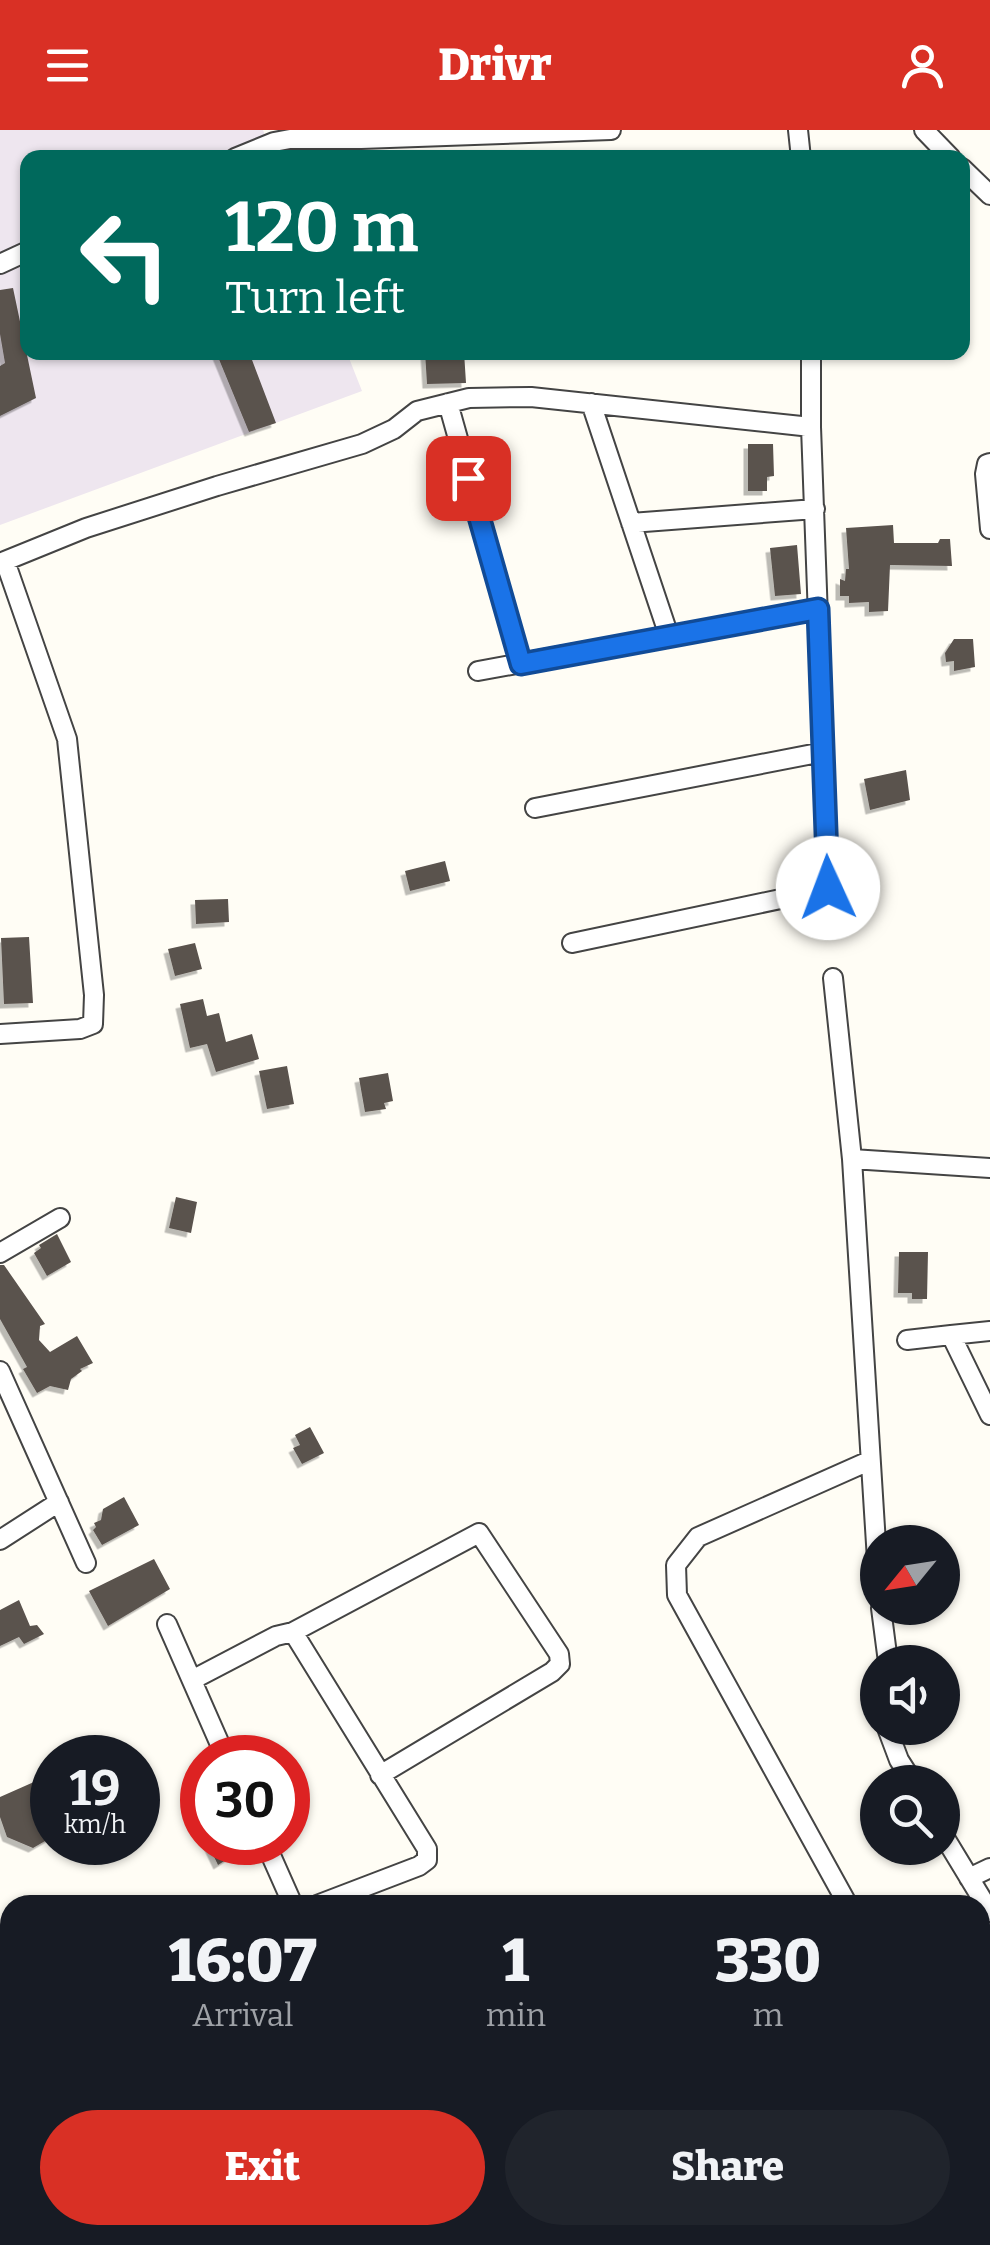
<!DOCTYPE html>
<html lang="en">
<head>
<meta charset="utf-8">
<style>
  body { margin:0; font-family:Bitter,serif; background:#20242c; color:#f1f3f6; height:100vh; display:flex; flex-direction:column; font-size:38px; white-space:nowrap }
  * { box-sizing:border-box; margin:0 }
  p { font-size:32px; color:#9ea1a6 }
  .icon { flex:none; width:55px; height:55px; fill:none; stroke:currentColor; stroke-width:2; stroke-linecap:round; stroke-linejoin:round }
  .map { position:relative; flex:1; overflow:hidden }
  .sheet { position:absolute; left:0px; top:1765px; width:990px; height:350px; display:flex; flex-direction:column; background:#171b24; border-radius:30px 30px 0 0; box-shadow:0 2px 8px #0004 }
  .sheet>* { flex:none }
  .hud { position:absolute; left:20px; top:20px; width:950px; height:210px; border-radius:20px; box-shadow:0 2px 8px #0004; background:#00695c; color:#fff; overflow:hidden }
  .needle { width:65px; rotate:240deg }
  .controls { position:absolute; left:860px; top:1395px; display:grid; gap:20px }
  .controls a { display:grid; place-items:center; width:100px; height:100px; border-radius:50%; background:#171b24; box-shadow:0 2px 8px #0004; font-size:50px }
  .speed { position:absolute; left:30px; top:1605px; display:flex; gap:20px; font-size:50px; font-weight:700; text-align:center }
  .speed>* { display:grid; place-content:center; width:130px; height:130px; border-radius:50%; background:#171b24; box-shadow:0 2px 8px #0004; line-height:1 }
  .speed small { font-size:25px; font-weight:400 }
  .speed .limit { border:15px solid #d22; background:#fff; color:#111 }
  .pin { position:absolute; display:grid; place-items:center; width:85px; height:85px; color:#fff; margin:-42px; border-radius:20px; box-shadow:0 5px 15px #0006 }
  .me { position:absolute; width:110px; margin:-55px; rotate:358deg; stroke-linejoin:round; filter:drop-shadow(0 0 8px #0008) }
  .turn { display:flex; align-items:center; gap:35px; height:210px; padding:0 40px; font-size:45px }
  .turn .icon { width:130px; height:130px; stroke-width:2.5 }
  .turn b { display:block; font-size:70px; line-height:85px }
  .eta { display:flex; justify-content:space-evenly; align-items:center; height:170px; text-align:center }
  .eta b { font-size:60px; font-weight:800; line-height:70px }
  .button { display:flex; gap:20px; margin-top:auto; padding:20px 40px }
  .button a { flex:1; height:115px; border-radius:60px; background:#d93025; color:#fff; font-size:40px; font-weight:800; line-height:115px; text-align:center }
  .button a+a { background:#20242c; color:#f1f3f6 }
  header { display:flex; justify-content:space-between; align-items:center; height:130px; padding:0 40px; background:#d93025; color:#fff; font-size:45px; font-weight:800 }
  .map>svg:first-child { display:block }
</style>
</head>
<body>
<header><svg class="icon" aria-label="menu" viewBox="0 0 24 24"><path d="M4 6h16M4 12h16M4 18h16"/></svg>Drivr<svg class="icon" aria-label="person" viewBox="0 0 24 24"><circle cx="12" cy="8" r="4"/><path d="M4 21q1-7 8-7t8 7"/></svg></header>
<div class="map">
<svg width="990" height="2115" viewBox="0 0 990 2115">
  <defs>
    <filter id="shadow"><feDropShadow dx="-4.5" dy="4.5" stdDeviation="0" flood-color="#0004"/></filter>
  </defs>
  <rect width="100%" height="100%" fill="#fffdf5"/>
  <path fill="#eee6ef" d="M 0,0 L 263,0 L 273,27 L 28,28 L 28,222 L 347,223 L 362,261 L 0,395 Z"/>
  <path fill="#5a524d" filter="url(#shadow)" d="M 13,158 L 36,268 L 0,286 L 0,236 L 5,233 L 0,204 L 0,160 Z
    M 216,222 L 249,222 L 276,293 L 249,302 Z
    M 425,222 L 464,222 L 466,253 L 427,254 Z
    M 748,314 L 773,314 L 774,346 L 767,347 L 767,361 L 748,361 Z
    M 893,395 L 894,413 L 938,413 L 940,409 L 950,409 L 952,436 L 890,435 L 888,481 L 869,482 L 869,472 L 849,473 L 849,466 L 840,466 L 840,449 L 845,451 L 846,439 L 849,439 L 846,398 Z
    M 797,415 L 801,464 L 775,466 L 770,418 Z
    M 954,509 L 973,509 L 975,537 L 954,541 L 954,531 L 946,532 L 945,523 Z
    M 906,640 L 910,670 L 870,680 L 864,649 Z
    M 445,731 L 450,751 L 410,761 L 405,741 Z
    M 228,769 L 229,792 L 196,794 L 195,770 Z
    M 29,807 L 33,873 L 4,874 L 1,808 Z
    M 195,813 L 202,839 L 175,846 L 168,819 Z
    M 203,869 L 207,886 L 219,883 L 226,912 L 252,904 L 259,929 L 216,942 L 207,914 L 190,918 L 180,874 Z
    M 287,936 L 294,974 L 267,979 L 259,941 Z
    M 388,943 L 393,971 L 384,973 L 386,979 L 365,982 L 359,948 Z
    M 176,1067 L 197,1072 L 191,1103 L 169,1098 Z
    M 57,1104 L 71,1132 L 47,1146 L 34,1123 L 41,1118 L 39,1115 Z
    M 899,1122 L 928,1122 L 927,1169 L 912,1169 L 912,1163 L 898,1163 Z
    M 0,1135 L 4,1135 L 45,1194 L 40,1196 L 39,1210 L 50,1222 L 77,1206 L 93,1233 L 80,1239 L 82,1241 L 71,1249 L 68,1260 L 50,1256 L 37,1263 L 23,1239 L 27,1237 L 0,1189 Z
    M 310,1297 L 324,1323 L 302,1334 L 293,1318 L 300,1315 L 295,1305 Z
    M 124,1367 L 139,1395 L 102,1415 L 93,1400 L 96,1397 L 94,1393 L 101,1390 L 103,1379 Z
    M 154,1429 L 170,1459 L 108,1496 L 89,1461 Z
    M 19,1470 L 30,1496 L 37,1495 L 44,1504 L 24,1514 L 19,1507 L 0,1516 L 0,1480 Z
    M 52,1644 L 52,1707 L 33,1718 L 7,1707 L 0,1687 L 0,1667 Z
    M 207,1712 L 229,1712 L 235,1724 L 218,1735 Z"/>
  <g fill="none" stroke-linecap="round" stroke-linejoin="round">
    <defs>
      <path id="street" d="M 798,0 L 801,28
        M 924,0 L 951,28
        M 235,28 L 274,12 L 290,9 L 361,9 L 611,0
        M 962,38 L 990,65
        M 0,134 L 28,121
        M 448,273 L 521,533
        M 591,273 L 669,506
        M 990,333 L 987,334 L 985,344 L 990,399
        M 631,393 L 815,379
        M 0,433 L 86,398 L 217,356 L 362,314 L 394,299 L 417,281 L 469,268 L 531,267 L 811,297
        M 478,541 L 819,479
        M 535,678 L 823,622
        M 572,813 L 828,759 L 811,297 L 811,222
        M 833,848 L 852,1029 L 878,1446
        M 0,904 L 80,899 L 93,894 L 94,865 L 67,609 L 5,431
        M 852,1029 L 990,1038
        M 0,1123 L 60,1088
        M 951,1205 L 990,1201
        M 907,1210 L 951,1205 L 990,1285
        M 0,1241 L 86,1433
        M 0,1410 L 59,1372
        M 881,1478 L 888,1532
        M 167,1494 L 226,1628
        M 293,1502 L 427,1719 L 427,1730 L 419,1736 L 317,1775
        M 192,1550 L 276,1506 L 293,1502 L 479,1403 L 559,1524 L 560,1534 L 552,1542 L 380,1645
        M 887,1598 L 899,1630 L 913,1652
        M 942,1703 L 990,1782
        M 265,1712 L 293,1775
        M 969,1748 L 990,1738
        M 848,1775 L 677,1465 L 676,1435 L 698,1407 L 869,1331
        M 980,1840 L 990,1834
        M 0,1949 L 10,1943
        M 0,1973 L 10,2008
        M 980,2016 L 990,2034
        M 57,2105 L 63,2115
        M 794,2105 L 801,2115
        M 157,2115 L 177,2105"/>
    </defs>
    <use href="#street" stroke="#444" stroke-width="22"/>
    <use href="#street" stroke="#fff" stroke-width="18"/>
  </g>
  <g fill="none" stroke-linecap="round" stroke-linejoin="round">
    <defs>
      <path id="route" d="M 468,348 L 521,534 L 818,479 L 828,758"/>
    </defs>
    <use href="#route" stroke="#114b97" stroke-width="25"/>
    <use href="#route" stroke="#1a73e8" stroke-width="18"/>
  </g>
</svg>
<div class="controls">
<a><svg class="needle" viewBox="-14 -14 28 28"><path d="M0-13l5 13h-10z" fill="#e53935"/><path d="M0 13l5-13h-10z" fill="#9ea1a6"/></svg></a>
<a><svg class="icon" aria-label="sound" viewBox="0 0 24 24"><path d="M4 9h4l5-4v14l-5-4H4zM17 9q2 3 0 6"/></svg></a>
<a><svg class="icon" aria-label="search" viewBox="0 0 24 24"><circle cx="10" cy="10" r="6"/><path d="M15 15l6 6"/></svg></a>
</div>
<div class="speed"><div>19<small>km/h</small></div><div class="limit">30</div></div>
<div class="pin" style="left:468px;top:348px;background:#d93025"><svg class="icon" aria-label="arrive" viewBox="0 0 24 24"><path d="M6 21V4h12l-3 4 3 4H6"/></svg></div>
<svg class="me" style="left:828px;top:758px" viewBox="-20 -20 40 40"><circle r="19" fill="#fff"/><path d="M0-13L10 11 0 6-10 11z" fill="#1a73e8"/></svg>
<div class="hud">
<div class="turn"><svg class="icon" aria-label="left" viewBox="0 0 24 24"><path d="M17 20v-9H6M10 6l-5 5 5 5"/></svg><div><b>120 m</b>Turn left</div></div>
</div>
<section class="sheet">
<div class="eta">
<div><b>16:07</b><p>Arrival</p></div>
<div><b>1</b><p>min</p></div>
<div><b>330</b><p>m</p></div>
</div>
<div class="button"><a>Exit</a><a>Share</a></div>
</section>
</div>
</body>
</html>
